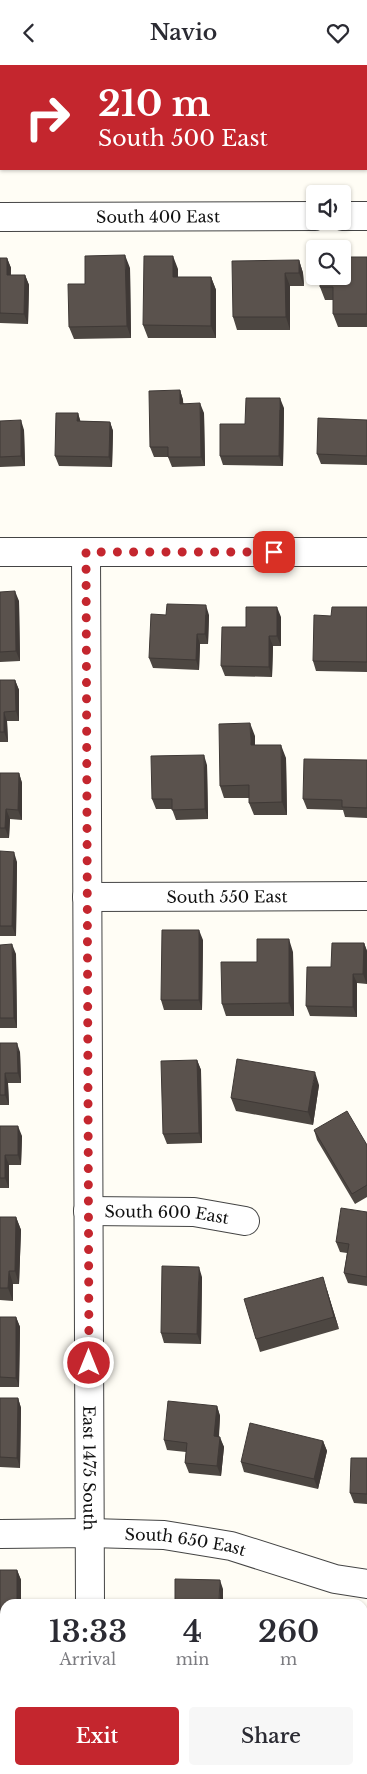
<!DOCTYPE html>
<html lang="en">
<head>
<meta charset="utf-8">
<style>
  body { margin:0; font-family:"Libre Baskerville",serif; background:#f7f7f7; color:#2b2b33; height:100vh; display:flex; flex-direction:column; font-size:19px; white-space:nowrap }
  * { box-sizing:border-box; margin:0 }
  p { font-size:16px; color:#7c7c81 }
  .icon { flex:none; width:28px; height:28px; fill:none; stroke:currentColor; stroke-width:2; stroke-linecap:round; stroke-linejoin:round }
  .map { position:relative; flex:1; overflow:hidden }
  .side { position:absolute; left:0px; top:1534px; width:368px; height:176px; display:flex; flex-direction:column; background:#fff; border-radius:15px 15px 0 0; box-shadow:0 1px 4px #0004 }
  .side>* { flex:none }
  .top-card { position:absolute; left:0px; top:0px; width:368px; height:105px; box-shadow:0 1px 4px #0004; background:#c4262e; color:#fff; overflow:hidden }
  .controls { position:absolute; left:306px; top:120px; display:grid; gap:10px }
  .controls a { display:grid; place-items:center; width:45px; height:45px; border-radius:5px; background:#fff; box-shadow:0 1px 4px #0004; font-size:25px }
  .pin { position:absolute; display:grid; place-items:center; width:42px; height:42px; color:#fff; margin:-21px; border-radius:10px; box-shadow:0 2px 8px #0006 }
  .me { position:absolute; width:55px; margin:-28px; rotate:0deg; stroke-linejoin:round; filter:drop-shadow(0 0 4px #0008) }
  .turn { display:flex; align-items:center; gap:18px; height:105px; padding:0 15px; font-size:22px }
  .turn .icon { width:65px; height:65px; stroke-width:2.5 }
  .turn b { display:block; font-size:35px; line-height:42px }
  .eta { display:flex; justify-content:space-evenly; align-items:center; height:85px; text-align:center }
  .eta b { font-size:30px; font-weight:600; line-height:35px }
  .action { display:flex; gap:10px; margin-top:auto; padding:10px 15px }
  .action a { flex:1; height:58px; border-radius:5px; background:#c4262e; color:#fff; font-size:20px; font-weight:600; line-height:58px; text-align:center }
  .action a+a { background:#f7f7f7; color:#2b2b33 }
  header { display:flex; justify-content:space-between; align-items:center; height:65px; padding:0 15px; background:#fff; font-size:22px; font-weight:600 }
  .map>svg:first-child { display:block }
</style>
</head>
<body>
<header><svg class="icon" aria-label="back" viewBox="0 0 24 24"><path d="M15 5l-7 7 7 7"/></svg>Navio<svg class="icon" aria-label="heart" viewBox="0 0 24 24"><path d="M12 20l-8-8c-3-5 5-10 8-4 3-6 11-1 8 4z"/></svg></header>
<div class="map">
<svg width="367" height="1709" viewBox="0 0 367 1709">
  <rect width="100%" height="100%" fill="#fffdf5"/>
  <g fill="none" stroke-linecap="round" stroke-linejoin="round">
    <defs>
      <g id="minor">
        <path d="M 342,151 L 367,151"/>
        <path id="s1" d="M 0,152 L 315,151"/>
        <path d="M 0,487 L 367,487"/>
        <path id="s2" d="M 86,487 L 90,1539"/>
        <path id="s3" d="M 87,832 L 367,831"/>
        <path id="s4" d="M 88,1146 L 194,1147 L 245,1156"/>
        <path id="s5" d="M 0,1469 L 90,1468 L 164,1470 L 231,1481 L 335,1514 L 367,1519"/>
        <path d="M 91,1705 L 91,1709"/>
      </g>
    </defs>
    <use href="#minor" stroke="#444" stroke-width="30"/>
    <use href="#minor" stroke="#fff" stroke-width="28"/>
  </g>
  <path fill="#4d4742" d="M 367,0 L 367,59 L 366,59 L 366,1 Z
    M 0,15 L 1,15 L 1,70 L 0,70 Z
    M 367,192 L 367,262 L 338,262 L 333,249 L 333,235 L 325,235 L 320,222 Z
    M 0,193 L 7,193 L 11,203 L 11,210 L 25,210 L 29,220 L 28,259 L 0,258 Z
    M 299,195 L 303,208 L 304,221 L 290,221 L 290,265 L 237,265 L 233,252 Z
    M 130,203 L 131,273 L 74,274 L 69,262 L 85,219 Z
    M 178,204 L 178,212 L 211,212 L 216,225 L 216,273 L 148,273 L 143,260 Z
    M 180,325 L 183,335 L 183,338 L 204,348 L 205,401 L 172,402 L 168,392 L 154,392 L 150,382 Z
    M 284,343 L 283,401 L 223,400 L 220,391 L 245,359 Z
    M 78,348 L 80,356 L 110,357 L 113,366 L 112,402 L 59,401 L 55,391 Z
    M 367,355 L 367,400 L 321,399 L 317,389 Z
    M 0,356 L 24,365 L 25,401 L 0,402 Z
    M 0,527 L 19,536 L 20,596 L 0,597 Z
    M 367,542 L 367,607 L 316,606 L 313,596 Z
    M 166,550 L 209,550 L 208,579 L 200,579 L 199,605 L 153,603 L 149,593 Z
    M 281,552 L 281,581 L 273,581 L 272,612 L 225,611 L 221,601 L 246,562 Z
    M 0,615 L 15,615 L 19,625 L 19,656 L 7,656 L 8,677 L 0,677 Z
    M 255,671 L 255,680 L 286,693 L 287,750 L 254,750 L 249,738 L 249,733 L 224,733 L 220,721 Z
    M 367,695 L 367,753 L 345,752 L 343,745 L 307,744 L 303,734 Z
    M 207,700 L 208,754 L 176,755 L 172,744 L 156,744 L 152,734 Z
    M 0,708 L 19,708 L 22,718 L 22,755 L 10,754 L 9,773 L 0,773 Z
    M 0,786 L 17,797 L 16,871 L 0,871 Z
    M 203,875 L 202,945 L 164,945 L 161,935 Z
    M 364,878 L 367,886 L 367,919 L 357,918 L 357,952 L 310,951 L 306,941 L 331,902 Z
    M 0,880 L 16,889 L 17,963 L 0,963 Z
    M 293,887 L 294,951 L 226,951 L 222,939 L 257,897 Z
    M 0,978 L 20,987 L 21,1018 L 8,1018 L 9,1040 L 0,1040 Z
    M 197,995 L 201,1005 L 202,1078 L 167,1079 L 163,1069 Z
    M 319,1020 L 313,1060 L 236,1046 L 231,1033 Z
    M 0,1061 L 22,1071 L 21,1100 L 9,1100 L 9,1123 L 0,1123 Z
    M 314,1065 L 367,1080 L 367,1132 L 355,1139 L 317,1075 Z
    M 367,1147 L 367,1221 L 348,1218 L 344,1208 L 347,1188 L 340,1187 L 336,1177 Z
    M 0,1152 L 16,1152 L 21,1165 L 19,1219 L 13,1219 L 13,1236 L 0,1235 Z
    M 202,1212 L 201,1279 L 164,1278 L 161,1268 Z
    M 327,1225 L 339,1264 L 260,1287 L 256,1274 Z
    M 0,1252 L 16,1252 L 20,1262 L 19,1322 L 0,1322 Z
    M 0,1333 L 18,1333 L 21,1343 L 20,1403 L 0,1402 Z
    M 217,1341 L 220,1351 L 219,1372 L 224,1382 L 221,1411 L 189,1408 L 185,1398 L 186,1387 L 167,1385 L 164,1375 Z
    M 323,1376 L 327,1386 L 318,1424 L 244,1407 L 241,1397 Z
    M 367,1393 L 367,1439 L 354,1438 L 350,1428 Z
    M 0,1505 L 17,1505 L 21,1515 L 21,1539 L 5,1539 L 5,1572 L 0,1572 Z
    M 0,1579 L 5,1579 L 5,1625 L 0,1625 Z
    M 162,1705 L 222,1705 L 221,1709 L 163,1709 Z"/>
  <path fill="#3f3936" d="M 125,190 L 130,203 L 131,273 L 127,261 Z
    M 173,191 L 178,204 L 178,225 L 173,212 Z
    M 7,193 L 11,203 L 10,219 L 7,210 Z
    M 299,195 L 303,208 L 304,221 L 299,208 Z
    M 285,208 L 290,221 L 290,265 L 286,252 Z
    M 25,210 L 29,220 L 28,259 L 24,249 Z
    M 211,212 L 216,225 L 216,273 L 211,261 Z
    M 180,325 L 183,335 L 184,348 L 180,339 Z
    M 280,333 L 284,343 L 283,401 L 279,391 Z
    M 200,338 L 204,348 L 205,401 L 201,392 Z
    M 78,348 L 81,358 L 77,356 Z
    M 21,355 L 24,365 L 25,401 L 21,391 Z
    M 110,357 L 113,366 L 112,402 L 109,392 Z
    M 15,526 L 19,536 L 20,596 L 16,586 Z
    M 206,540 L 209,550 L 208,579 L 205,569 Z
    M 277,542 L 281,552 L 281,581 L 277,571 Z
    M 197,569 L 200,579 L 199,605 L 196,595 Z
    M 269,571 L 273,581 L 272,612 L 269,602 Z
    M 15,615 L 19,625 L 19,656 L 16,646 Z
    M 4,647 L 7,656 L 8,677 L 4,667 Z
    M 250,658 L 255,671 L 255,693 L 251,680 Z
    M 281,680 L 286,693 L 287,750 L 282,737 Z
    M 204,690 L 207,700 L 208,754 L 205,744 Z
    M 19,708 L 22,718 L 22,755 L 18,745 Z
    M 6,744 L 10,754 L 9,773 L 5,763 Z
    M 14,787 L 17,797 L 16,871 L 12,861 Z
    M 199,865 L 203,875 L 202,945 L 199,935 Z
    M 289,874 L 293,887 L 294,951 L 289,938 Z
    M 364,878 L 367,886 L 367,919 L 363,909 Z
    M 12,879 L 16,889 L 17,963 L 14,953 Z
    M 353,909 L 357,918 L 357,952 L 353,942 Z
    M 17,978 L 20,987 L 21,1018 L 18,1008 Z
    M 197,995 L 201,1005 L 202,1078 L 199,1068 Z
    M 315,1007 L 319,1020 L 313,1060 L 308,1047 Z
    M 5,1008 L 8,1018 L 9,1040 L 5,1030 Z
    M 18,1061 L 22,1071 L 21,1100 L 18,1090 Z
    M 5,1090 L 9,1100 L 9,1123 L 5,1113 Z
    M 16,1152 L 21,1165 L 19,1219 L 15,1206 Z
    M 199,1202 L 202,1212 L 201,1279 L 197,1269 Z
    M 9,1206 L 13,1219 L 13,1236 L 8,1223 Z
    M 323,1212 L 339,1264 L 334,1252 Z
    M 16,1252 L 20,1262 L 19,1322 L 16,1313 Z
    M 18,1333 L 21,1343 L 20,1403 L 17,1393 Z
    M 217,1341 L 220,1351 L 218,1381 L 214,1371 Z
    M 220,1372 L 224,1382 L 221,1411 L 217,1401 Z
    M 323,1376 L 327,1386 L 318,1424 L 314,1414 Z
    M 17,1505 L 21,1515 L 21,1539 L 17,1539 Z
    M 220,1515 L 223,1524 L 223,1539 L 219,1536 Z
    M 16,1705 L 20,1705 L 20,1709 L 16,1709 Z
    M 218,1705 L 222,1705 L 221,1709 L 218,1709 Z
    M 326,1705 L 331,1705 L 330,1709 L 326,1709 Z"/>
  <path fill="#5a524d" stroke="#3f3936" d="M 174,0 L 199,0 L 199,1 L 174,1 Z
    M 337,0 L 367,0 L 367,46 L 366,46 L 366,1 L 337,1 Z
    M 0,15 L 1,15 L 1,57 L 0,57 Z
    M 125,190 L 127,261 L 69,262 L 68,219 L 85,219 L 85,191 Z
    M 144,191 L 173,191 L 173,212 L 211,212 L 211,261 L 143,260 Z
    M 342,192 L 367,192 L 367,249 L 333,249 L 333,222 L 320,222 L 320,211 L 342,211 Z
    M 0,193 L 7,193 L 7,210 L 25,210 L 24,249 L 0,248 Z
    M 299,195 L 299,208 L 285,208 L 286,252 L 233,252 L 232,196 Z
    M 180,325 L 180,339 L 200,338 L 201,392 L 168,392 L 168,382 L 150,382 L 149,326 Z
    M 246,333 L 280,333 L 279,391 L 220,391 L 220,359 L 245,359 Z
    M 56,348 L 78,348 L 77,356 L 110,357 L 109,392 L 55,391 Z
    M 318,353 L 367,355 L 367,391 L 317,389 Z
    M 21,355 L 21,391 L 0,392 L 0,356 Z
    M 15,526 L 16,586 L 0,587 L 0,527 Z
    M 167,539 L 206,540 L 205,569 L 197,569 L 196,595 L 149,593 L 151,549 L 166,550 Z
    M 246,542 L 277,542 L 277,571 L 269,571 L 269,602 L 221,601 L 222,562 L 246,562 Z
    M 332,542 L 367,542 L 367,597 L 313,596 L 314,550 L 331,551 Z
    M 0,615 L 15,615 L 16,646 L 4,647 L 4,667 L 0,667 Z
    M 250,658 L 251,680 L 281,680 L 282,737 L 249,738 L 249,720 L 220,721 L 219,659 Z
    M 204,690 L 205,744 L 172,745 L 172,734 L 152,734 L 151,691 Z
    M 304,694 L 367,695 L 367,743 L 342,742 L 342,735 L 303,734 Z
    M 0,708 L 19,708 L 18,745 L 6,744 L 5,763 L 0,763 Z
    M 0,786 L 14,787 L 12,861 L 0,861 Z
    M 162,865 L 199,865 L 199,935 L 161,935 Z
    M 257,874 L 289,874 L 289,938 L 222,939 L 221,897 L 257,897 Z
    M 332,878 L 364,878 L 363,909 L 353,909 L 353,942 L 306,941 L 307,902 L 331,902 Z
    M 12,879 L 14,953 L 0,953 L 0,880 Z
    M 0,978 L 17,978 L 18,1008 L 5,1008 L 5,1030 L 0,1030 Z
    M 237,994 L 315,1007 L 308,1047 L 231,1033 Z
    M 197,995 L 199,1068 L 163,1069 L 161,996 Z
    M 347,1046 L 367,1080 L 367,1120 L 352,1129 L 314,1065 Z
    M 0,1061 L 18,1061 L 18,1090 L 5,1090 L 5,1113 L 0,1113 Z
    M 341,1143 L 367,1147 L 367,1212 L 344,1208 L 349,1179 L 336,1177 Z
    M 0,1152 L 16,1152 L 15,1206 L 9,1206 L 8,1223 L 0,1223 Z
    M 162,1201 L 199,1202 L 197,1269 L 161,1268 Z
    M 323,1212 L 334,1252 L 256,1274 L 244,1234 Z
    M 0,1252 L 16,1252 L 16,1313 L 0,1312 Z
    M 0,1333 L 18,1333 L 17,1393 L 0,1392 Z
    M 168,1336 L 217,1341 L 214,1371 L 220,1372 L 217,1401 L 185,1398 L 187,1378 L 164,1375 Z
    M 250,1358 L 323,1376 L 314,1414 L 241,1397 Z
    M 351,1393 L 367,1393 L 367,1429 L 350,1428 Z
    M 0,1505 L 17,1505 L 17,1539 L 5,1539 L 5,1562 L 0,1562 Z
    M 175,1514 L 220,1515 L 219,1536 L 228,1536 L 228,1539 L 162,1539 L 162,1536 L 175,1536 Z
    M 0,1579 L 5,1579 L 5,1615 L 0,1615 Z
    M 0,1664 L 5,1664 L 5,1705 L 16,1705 L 16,1709 L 0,1709 Z
    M 162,1705 L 218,1705 L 218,1709 L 179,1709 L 179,1708 L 162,1707 Z
    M 278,1705 L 292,1706 L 292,1705 L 326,1705 L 326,1709 L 277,1709 Z
    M 348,1706 L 362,1709 L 347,1709 Z"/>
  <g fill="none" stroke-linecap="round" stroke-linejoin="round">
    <path stroke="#c4262e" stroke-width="9" stroke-dasharray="0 16.2" d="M 89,1298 L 86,487 L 274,487"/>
  </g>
  <g text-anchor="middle" stroke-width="5" stroke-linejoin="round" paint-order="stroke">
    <g font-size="16" fill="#111" stroke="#fff">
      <text dy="6" stroke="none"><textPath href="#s1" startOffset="158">South 400 East</textPath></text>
      <text dy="6" stroke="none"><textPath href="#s3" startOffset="140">South 550 East</textPath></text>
      <text dy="6" stroke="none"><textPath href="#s4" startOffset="79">South 600 East</textPath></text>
      <text dy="6" stroke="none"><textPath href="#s2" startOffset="916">East 1475 South</textPath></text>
      <text dy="6" stroke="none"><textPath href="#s5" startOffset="186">South 650 East</textPath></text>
    </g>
  </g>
</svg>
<div class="controls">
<a><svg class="icon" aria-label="sound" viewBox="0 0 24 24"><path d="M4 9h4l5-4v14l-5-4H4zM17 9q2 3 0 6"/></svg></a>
<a><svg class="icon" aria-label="search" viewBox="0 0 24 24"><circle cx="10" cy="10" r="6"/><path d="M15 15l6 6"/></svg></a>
</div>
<div class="pin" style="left:274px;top:487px;background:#d93025"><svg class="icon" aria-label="arrive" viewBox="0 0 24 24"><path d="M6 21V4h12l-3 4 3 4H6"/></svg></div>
<svg class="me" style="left:89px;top:1298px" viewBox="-20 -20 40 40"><circle r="17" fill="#c4262e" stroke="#fff" stroke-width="3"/><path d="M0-11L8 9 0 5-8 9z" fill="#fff"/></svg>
<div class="top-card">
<div class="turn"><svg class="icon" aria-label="right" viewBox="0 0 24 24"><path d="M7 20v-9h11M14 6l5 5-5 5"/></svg><div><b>210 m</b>South 500 East</div></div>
</div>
<section class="side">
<div class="eta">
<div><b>13:33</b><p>Arrival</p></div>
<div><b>4</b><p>min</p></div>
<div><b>260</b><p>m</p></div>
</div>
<div class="action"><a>Exit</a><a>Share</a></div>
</section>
</div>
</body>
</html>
